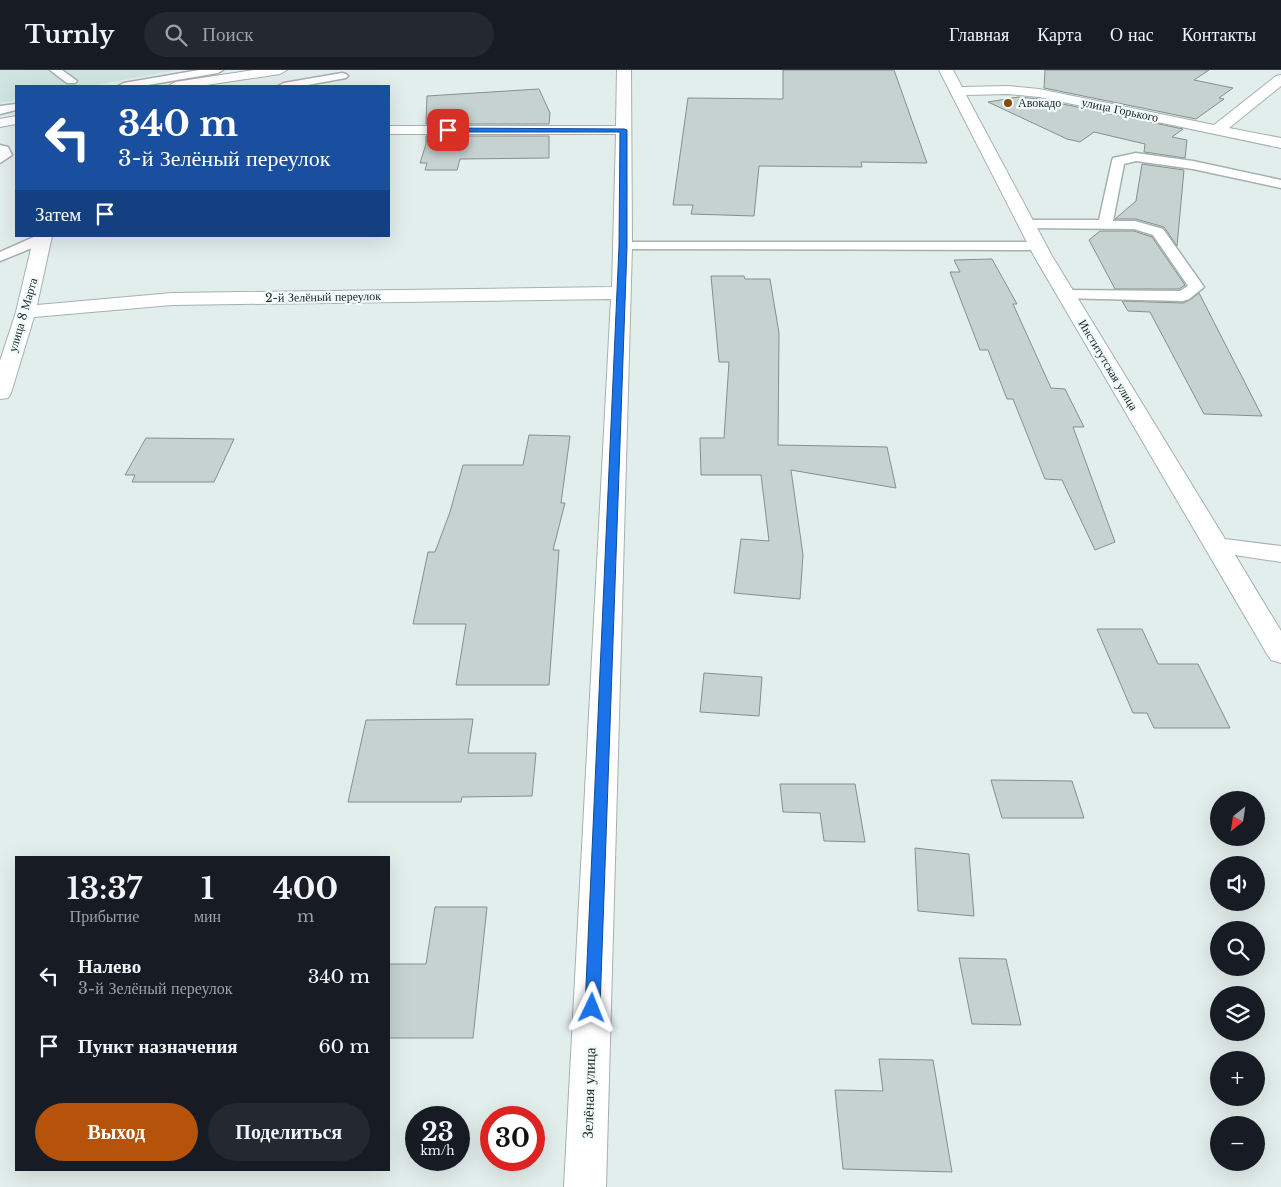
<!DOCTYPE html>
<html lang="ru">
<head>
<meta charset="utf-8">
<style>
  body { margin:0; font-family:"Libre Baskerville",serif; background:#242831; color:#f1f3f6; height:100vh; display:flex; flex-direction:column; font-size:19px; white-space:nowrap }
  * { box-sizing:border-box; margin:0 }
  p { font-size:16px; color:#9ea1a6 }
  .icon { flex:none; width:28px; height:28px; fill:none; stroke:currentColor; stroke-width:2; stroke-linecap:round; stroke-linejoin:round }
  .map { position:relative; flex:1; overflow:hidden }
  .panel { position:absolute; left:15px; top:786px; width:375px; height:315px; display:flex; flex-direction:column; background:#171b24; border-radius:0px; box-shadow:0 5px 20px #0002 }
  .panel>* { flex:none }
  .guide { position:absolute; left:15px; top:15px; width:375px; height:152px; border-radius:0px; box-shadow:0 5px 20px #0002; background:#1a4fa0; color:#fff; overflow:hidden }
  .needle { width:32px; rotate:210deg }
  .controls { position:absolute; left:1210px; top:721px; display:grid; gap:10px }
  .controls a { display:grid; place-items:center; width:55px; height:55px; border-radius:50%; background:#171b24; box-shadow:0 5px 20px #0002; font-size:25px }
  .speed { position:absolute; left:405px; top:1036px; display:flex; gap:10px; font-size:25px; font-weight:700; text-align:center }
  .speed>* { display:grid; place-content:center; width:65px; height:65px; border-radius:50%; background:#171b24; box-shadow:0 5px 20px #0002; line-height:1 }
  .speed small { font-size:12px; font-weight:400 }
  .speed .limit { border:8px solid #d22; background:#fff; color:#111 }
  .pin { position:absolute; display:grid; place-items:center; width:42px; height:42px; color:#fff; margin:-21px; border-radius:10px; box-shadow:0 2px 8px #0006 }
  .me { position:absolute; width:55px; margin:-28px; rotate:2deg; stroke-linejoin:round; filter:drop-shadow(0 0 4px #0008) }
  .turn { display:flex; align-items:center; gap:18px; height:105px; padding:0 20px; font-size:22px }
  .turn .icon { width:65px; height:65px; stroke-width:2.5 }
  .turn b { display:block; font-size:35px; line-height:42px }
  .then { display:flex; align-items:center; height:48px; padding:0 20px; background:#0003; gap:10px; font-size:19px }
  .eta { display:flex; justify-content:space-evenly; align-items:center; height:85px; text-align:center }
  .eta b { font-size:30px; font-weight:700; line-height:35px }
  .cta { display:flex; gap:10px; margin-top:auto; padding:10px 20px }
  .cta a { flex:1; height:58px; border-radius:30px; background:#b45309; color:#fff; font-size:20px; font-weight:700; line-height:58px; text-align:center }
  .cta a+a { background:#242831; color:#f1f3f6 }
  ul { padding:0; list-style:none }
  li { display:flex; align-items:center; gap:15px; height:70px; padding:0 20px }
  li div { flex:1 }
  li b { display:block; font-size:19px }
  li em { font-style:normal }
  header { display:flex; align-items:center; gap:30px; box-sizing:border-box; height:70px; padding:0 25px; background:#171b24; border-bottom:1px solid #363941 }
  header strong { font-size:24px }
  nav { display:flex; gap:28px; margin-inline-start:auto; font-size:18px }
  .search { width:350px; height:45px; background:#242831; display:flex; align-items:center; gap:12px; box-sizing:border-box; padding:0 18px; border-radius:28px; color:#9ea1a6; font-size:19px }
  .map>svg:first-child { display:block }
</style>
</head>
<body>
<header>
<strong>Turnly</strong>
<div class="search"><svg class="icon" aria-label="search" viewBox="0 0 24 24"><circle cx="10" cy="10" r="6"/><path d="M15 15l6 6"/></svg>Поиск</div>
<nav><a>Главная</a><a>Карта</a><a>О нас</a><a>Контакты</a></nav>
</header>
<div class="map">
<svg width="1281" height="1117" viewBox="0 0 1281 1117">
  <rect width="100%" height="100%" fill="#e2eeec"/>
  <path fill="#d0e5e1" d="M 0,0 L 178,0 L 89,16 L 16,16 L 16,30 L 0,33 Z"/>
  <path fill="#c6d2cf" stroke="#85908e" d="M 783,0 L 894,0 L 927,93 L 861,92 L 862,97 L 759,96 L 754,146 L 691,144 L 693,135 L 673,135 L 688,28 L 783,29 Z
    M 1045,0 L 1209,0 L 1194,10 L 1233,18 L 1219,28 L 1224,29 L 1196,49 L 1044,18 Z
    M 539,19 L 550,43 L 549,54 L 426,54 L 427,26 Z
    M 1018,27 L 1039,29 L 1183,59 L 1172,67 L 1187,70 L 1185,88 L 1144,82 L 1145,74 L 1094,62 L 1080,72 L 1067,69 L 988,32 Z
    M 426,66 L 549,66 L 549,88 L 460,89 L 457,100 L 425,100 L 427,93 L 420,93 L 426,74 Z
    M 1142,94 L 1184,100 L 1177,176 L 1164,157 L 1136,149 L 1115,149 L 1136,131 Z
    M 1100,161 L 1134,161 L 1152,167 L 1185,215 L 1179,219 L 1115,219 L 1089,170 Z
    M 992,189 L 1017,234 L 1013,234 L 1051,318 L 1065,319 L 1084,357 L 1073,357 L 1115,472 L 1095,480 L 1062,410 L 1045,409 L 1013,329 L 1007,329 L 988,280 L 980,280 L 950,202 L 960,202 L 954,190 Z
    M 711,206 L 744,206 L 745,209 L 770,209 L 779,263 L 778,375 L 887,377 L 896,418 L 791,400 L 803,485 L 800,529 L 734,523 L 741,469 L 769,471 L 761,405 L 701,405 L 700,368 L 724,368 L 729,292 L 719,292 Z
    M 1199,223 L 1262,346 L 1204,344 L 1150,242 L 1128,241 L 1122,231 L 1183,233 L 1190,230 Z
    M 529,365 L 570,366 L 561,433 L 565,433 L 553,480 L 559,480 L 549,615 L 456,615 L 466,554 L 413,554 L 428,482 L 435,482 L 450,442 L 463,395 L 523,395 Z
    M 146,368 L 234,369 L 214,412 L 132,412 L 135,405 L 125,405 Z
    M 1097,559 L 1142,559 L 1158,594 L 1198,594 L 1230,658 L 1154,658 L 1147,643 L 1133,643 Z
    M 704,603 L 762,607 L 759,646 L 700,642 Z
    M 473,649 L 468,683 L 536,683 L 532,726 L 462,727 L 461,732 L 348,732 L 366,650 Z
    M 991,710 L 1072,711 L 1084,748 L 1002,748 Z
    M 780,714 L 855,714 L 865,772 L 824,771 L 820,743 L 783,742 Z
    M 915,778 L 969,784 L 974,846 L 918,841 Z
    M 435,837 L 487,837 L 473,968 L 389,968 L 389,894 L 426,894 Z
    M 959,888 L 1006,889 L 1021,955 L 972,954 Z
    M 879,989 L 933,990 L 952,1102 L 843,1099 L 835,1020 L 883,1021 Z"/>
  <g fill="none" stroke-linecap="round" stroke-linejoin="round">
    <defs>
      <path id="service" d="M 50,0 L 62,0 L 77,11 L 75,13 L 67,13 Z
        M 199,0 L 223,0 L 218,3 L 142,16 L 118,16 L 124,13 Z
        M 342,3 L 346,4 L 348,6 L 346,8 L 302,16 L 278,16 L 284,13 Z
        M 16,34 L 16,40 L 0,44 L 0,36 Z
        M 0,75 L 8,77 L 12,85 L 0,93 Z
        M 1136,83 L 1193,91 L 1281,110 L 1281,118 L 1193,99 L 1136,91 L 1124,94 L 1113,151 L 1135,151 L 1163,159 L 1204,217 L 1189,229 L 1183,231 L 1060,228 L 1058,225 L 1060,222 L 1066,220 L 1180,221 L 1188,216 L 1153,165 L 1134,159 L 1026,158 L 1021,157 L 1019,154 L 1021,151 L 1026,150 L 1099,150 L 1112,91 L 1113,88 Z
        M 36,166 L 47,166 L 49,169 L 47,172 L 0,191 L 0,182 Z
        M 623,172 L 1038,172 L 1043,173 L 1045,176 L 1043,179 L 1038,180 L 618,179 L 616,176 L 618,173 Z"/>
      <path id="minor" d="M 617,0 L 631,0 L 632,176 L 606,1117 L 564,1117 L 611,229 L 172,235 L 34,247 L 11,323 L 8,328 L 0,329 L 0,291 L 16,242 L 34,166 L 52,166 L 37,235 L 172,223 L 612,217 L 616,64 L 389,64 L 389,56 L 616,56 Z
        M 939,0 L 953,0 L 962,17 L 1008,16 L 1039,19 L 1214,55 L 1276,6 L 1281,5 L 1281,16 L 1229,58 L 1281,68 L 1281,78 L 1039,27 L 1008,24 L 966,25 L 1052,186 L 1225,469 L 1281,476 L 1281,492 L 1235,485 L 1281,561 L 1281,593 L 1271,590 L 1267,584 L 1034,186 Z"/>
      <path id="tertiary" d="M 254,0 L 287,0 L 280,4 L 200,16 L 168,16 L 175,12 Z
        M 16,46 L 16,54 L 0,57 L 0,49 Z"/>
    </defs>
    <use href="#service" stroke="#a5b1ae" stroke-width="3"/>
    <use href="#minor" stroke="#a5b1ae" stroke-width="2"/>
    <use href="#tertiary" stroke="#a5b1ae" stroke-width="2"/>
    <use href="#service" fill="#fff" fill-rule="evenodd"/>
    <use href="#minor" fill="#fff" fill-rule="evenodd"/>
    <use href="#tertiary" fill="#fff" fill-rule="evenodd"/>
  </g>
  <path fill="#1a73e8" stroke="#114b97" d="M 445,58 L 624,59 L 627,60 L 627,176 L 600,938 L 598,943 L 592,945 L 587,943 L 585,938 L 619,176 L 620,62 L 448,62 Z"/>
  <circle fill="#874b08" stroke="#effcf9" stroke-width="2" cx="1008" cy="33" r="5"/>
  <g text-anchor="middle" stroke-width="4.5" stroke-linejoin="round" paint-order="stroke">
    <g font-size="12" fill="#232827" stroke="#effcf9" text-anchor="start">
      <text x="1018" y="37">Авокадо</text>
    </g>
    <g font-size="12" fill="#232827" stroke="#effcf9">
      <text transform="translate(1120 40) rotate(12)" y="4">улица Горького</text>
      <text transform="translate(323 227) rotate(-1)" y="4">2-й Зелёный переулок</text>
      <text transform="translate(23 245) rotate(-74)" y="4">улица 8 Марта</text>
      <text transform="translate(1108 295) rotate(59)" y="4">Институтская улица</text>
    </g>
    <g font-size="15" fill="#232827" stroke="#effcf9">
      <text transform="translate(589 1023) rotate(-88)" y="5">Зелёная улица</text>
    </g>
  </g>
</svg>
<div class="controls">
<a><svg class="needle" viewBox="-14 -14 28 28"><path d="M0-13l5 13h-10z" fill="#e53935"/><path d="M0 13l5-13h-10z" fill="#9ea1a6"/></svg></a>
<a><svg class="icon" aria-label="sound" viewBox="0 0 24 24"><path d="M4 9h4l5-4v14l-5-4H4zM17 9q2 3 0 6"/></svg></a>
<a><svg class="icon" aria-label="search" viewBox="0 0 24 24"><circle cx="10" cy="10" r="6"/><path d="M15 15l6 6"/></svg></a>
<a><svg class="icon" aria-label="layers" viewBox="0 0 24 24"><path d="M12 4l9 5-9 5-9-5zM3 14l9 5 9-5"/></svg></a>
<a>+</a>
<a>−</a>
</div>
<div class="speed"><div>23<small>km/h</small></div><div class="limit">30</div></div>
<div class="pin" style="left:448px;top:60px;background:#d93025"><svg class="icon" aria-label="arrive" viewBox="0 0 24 24"><path d="M6 21V4h12l-3 4 3 4H6"/></svg></div>
<svg class="me" style="left:592px;top:938px" viewBox="-20 -20 40 40"><path d="M0-17L14 15 0 8-14 15z" fill="#1a73e8" stroke="#fff" stroke-width="4"/></svg>
<div class="guide">
<div class="turn"><svg class="icon" aria-label="left" viewBox="0 0 24 24"><path d="M17 20v-9H6M10 6l-5 5 5 5"/></svg><div><b>340 m</b>3-й Зелёный переулок</div></div>
<div class="then">Затем<svg class="icon" aria-label="arrive" viewBox="0 0 24 24"><path d="M6 21V4h12l-3 4 3 4H6"/></svg></div>
</div>
<section class="panel">
<div class="eta">
<div><b>13:37</b><p>Прибытие</p></div>
<div><b>1</b><p>мин</p></div>
<div><b>400</b><p>m</p></div>
</div>
<ul>
<li><svg class="icon" aria-label="left" viewBox="0 0 24 24"><path d="M17 20v-9H6M10 6l-5 5 5 5"/></svg><div><b>Налево</b><p>3-й Зелёный переулок</p></div><em>340 m</em></li>
<li><svg class="icon" aria-label="arrive" viewBox="0 0 24 24"><path d="M6 21V4h12l-3 4 3 4H6"/></svg><div><b>Пункт назначения</b></div><em>60 m</em></li>
</ul>
<div class="cta"><a>Выход</a><a>Поделиться</a></div>
</section>
</div>
</body>
</html>
